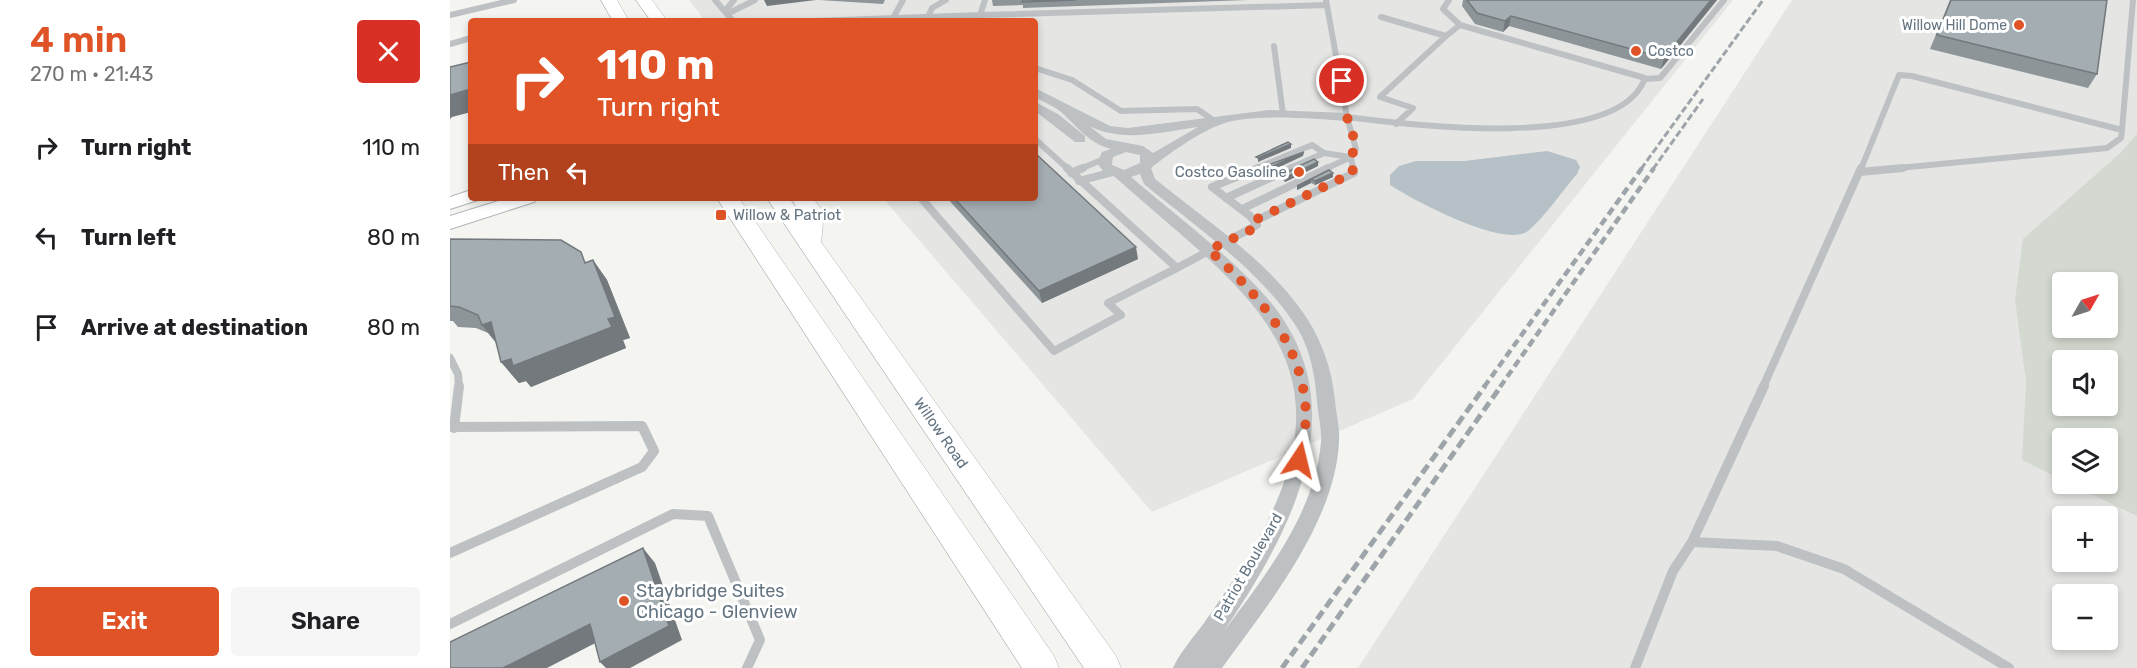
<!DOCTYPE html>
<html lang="en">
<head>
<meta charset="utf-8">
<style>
  body { margin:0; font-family:Rubik,sans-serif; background:#f6f6f6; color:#202124; height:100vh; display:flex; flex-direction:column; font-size:22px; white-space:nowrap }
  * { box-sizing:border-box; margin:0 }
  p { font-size:20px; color:#757577 }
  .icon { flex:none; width:33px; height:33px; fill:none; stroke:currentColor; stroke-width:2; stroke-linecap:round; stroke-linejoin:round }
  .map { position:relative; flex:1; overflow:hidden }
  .side { display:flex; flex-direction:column; background:#fff; width:450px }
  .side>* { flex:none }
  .hud { position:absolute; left:18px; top:18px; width:570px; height:183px; border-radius:6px; box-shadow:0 3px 9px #0003; background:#df5326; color:#fff; overflow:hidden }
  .needle { width:39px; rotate:51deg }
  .tools { position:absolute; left:1602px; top:272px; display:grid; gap:12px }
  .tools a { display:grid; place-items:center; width:66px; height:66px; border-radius:6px; background:#fff; box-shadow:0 3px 9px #0003; font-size:30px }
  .pin { position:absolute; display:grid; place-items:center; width:51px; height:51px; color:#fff; margin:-26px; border:3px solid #fff; border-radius:50%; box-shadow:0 2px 6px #0007 }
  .me { position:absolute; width:66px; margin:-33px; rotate:10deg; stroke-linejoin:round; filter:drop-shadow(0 0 4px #0008) }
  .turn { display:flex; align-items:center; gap:21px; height:126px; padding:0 30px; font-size:27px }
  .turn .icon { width:78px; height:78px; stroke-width:2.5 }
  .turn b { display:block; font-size:42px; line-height:51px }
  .then { display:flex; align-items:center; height:57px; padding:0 30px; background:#0003; gap:12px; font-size:22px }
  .round { display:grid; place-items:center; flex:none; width:63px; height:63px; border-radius:6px; background:#f6f6f6 }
  .head { display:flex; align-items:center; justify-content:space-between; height:102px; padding:0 30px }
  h1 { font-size:36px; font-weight:600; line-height:45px; color:#df5326 }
  .action { display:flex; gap:12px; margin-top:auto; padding:12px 30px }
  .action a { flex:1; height:69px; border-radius:6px; background:#df5326; color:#fff; font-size:24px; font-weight:600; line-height:69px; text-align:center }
  .action a+a { background:#f6f6f6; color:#202124 }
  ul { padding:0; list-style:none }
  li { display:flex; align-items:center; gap:18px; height:90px; padding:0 30px }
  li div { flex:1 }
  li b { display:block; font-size:22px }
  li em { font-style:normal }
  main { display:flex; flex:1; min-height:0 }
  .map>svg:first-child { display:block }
</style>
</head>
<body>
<main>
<section class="side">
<div class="head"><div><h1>4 min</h1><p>270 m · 21:43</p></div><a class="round" style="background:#d93025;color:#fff"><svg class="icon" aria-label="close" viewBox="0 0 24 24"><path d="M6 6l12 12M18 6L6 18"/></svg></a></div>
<ul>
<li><svg class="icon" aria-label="right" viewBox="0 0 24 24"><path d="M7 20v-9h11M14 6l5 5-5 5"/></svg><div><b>Turn right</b></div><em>110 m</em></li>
<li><svg class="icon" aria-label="left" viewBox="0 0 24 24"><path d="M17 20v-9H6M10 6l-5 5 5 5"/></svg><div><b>Turn left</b></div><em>80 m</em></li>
<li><svg class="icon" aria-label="arrive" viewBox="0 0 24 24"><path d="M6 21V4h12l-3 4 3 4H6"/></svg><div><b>Arrive at destination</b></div><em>80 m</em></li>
</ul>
<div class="action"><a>Exit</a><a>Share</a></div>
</section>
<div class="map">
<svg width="1687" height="668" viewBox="0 0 1687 668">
  <rect width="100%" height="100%" fill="#f4f4f0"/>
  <path fill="#e5e6e4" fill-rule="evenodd" d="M 239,0 L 1283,0 L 963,399 L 702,512 L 433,198 L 585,198 L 585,21 L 255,21 Z
    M 1342,0 L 1687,0 L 1687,668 L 908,668 ZM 1612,282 L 1658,282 L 1658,327 L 1612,327 ZM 1612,360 L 1658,360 L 1658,405 L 1612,405 ZM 1612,438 L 1658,438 L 1658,483 L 1612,483 ZM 1612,516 L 1658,516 L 1658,561 L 1612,561 ZM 1612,594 L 1658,594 L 1658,639 L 1612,639 Z"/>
  <path fill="#d3d9d0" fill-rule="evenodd" d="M 1687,134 L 1687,516 L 1618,483 L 1658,483 L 1658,438 L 1612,438 L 1612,480 L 1572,460 L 1576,381 L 1565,300 L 1573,239 L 1669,154 ZM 1612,282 L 1658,282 L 1658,327 L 1612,327 ZM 1612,360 L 1658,360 L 1658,405 L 1612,405 Z"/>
  <path fill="#b5c1c6" d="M 1097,151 L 1126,160 L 1130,167 L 1127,174 C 1111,192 1096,216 1078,231 C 1055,249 963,200 940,185 L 940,175 L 949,166 L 966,161 L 1014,161 Z"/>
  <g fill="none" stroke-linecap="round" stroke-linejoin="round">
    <defs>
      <path id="secondary" d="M 21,190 L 21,198 L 29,198 L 28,200 L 0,209 L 0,197 Z
        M 58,198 L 87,198 L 84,202 L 0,229 L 0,216 Z"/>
      <path id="primary" d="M 151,0 L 167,0 L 179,21 L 163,21 Z
        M 186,0 L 202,0 L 217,21 L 201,21 Z
        M 267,198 L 289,198 L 604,656 L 609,668 L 572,668 Z
        M 317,198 L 339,198 L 352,216 L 341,198 L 363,198 L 374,213 L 371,242 L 666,656 L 671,668 L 634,668 Z"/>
    </defs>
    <use href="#secondary" stroke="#afb5b9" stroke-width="2"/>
    <use href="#primary" stroke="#b0b5b8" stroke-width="1"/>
    <path stroke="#bdc1c4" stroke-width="6" d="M 265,0 L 283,21
      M 275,11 L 284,0
      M 277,14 L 305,0
      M 0,15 L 64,0
      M 478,17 L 482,8 L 496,0
      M 931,17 L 996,36 L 1010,25
      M 443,18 L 453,0
      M 364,21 L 530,15 L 535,0
      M 527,21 L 530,15 L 877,5
      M 0,44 L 21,38
      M 824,46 L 833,114
      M 585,68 L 622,80 L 671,111 L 747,109 L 766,122
      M 1195,79 L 1210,78 L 1274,0
      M 897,117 C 959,125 1169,152 1195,78 L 1010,25 L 993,9 L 999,0
      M 946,124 L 963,108 L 930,97 L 996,36
      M 1672,130 L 1683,0
      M 585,139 L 618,169
      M 901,157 L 903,169
      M 630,169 L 654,159
      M 804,169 L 862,145 L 874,153 L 900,157
      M 838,169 L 874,153
      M 875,169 L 901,157 L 906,149 L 897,117 L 876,0
      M 1411,169 L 1449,75 L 1462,76 L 1672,130 L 1671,138 L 1657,148 L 1438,169"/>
    <path stroke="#bdc1c4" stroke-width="8" d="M 1410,172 L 1453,168
      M 621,173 L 633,168
      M 629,181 L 663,172
      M 762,187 L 808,168
      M 471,198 L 604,351 L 671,315 L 658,303 L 727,268 L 617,168
      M 776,198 L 842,168
      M 792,209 L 878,168
      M 805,221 L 904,173 L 903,168
      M 727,268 L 807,225 L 800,216 L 762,187
      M 0,358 L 8,374 L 9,387
      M 1313,387 L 1411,168"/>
    <path stroke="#bdc1c4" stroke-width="10" d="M 0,427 L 192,426 L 204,451 L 192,467 L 0,553
      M 4,428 L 9,386
      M 1242,542 L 1314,386
      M 0,624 L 223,514 L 258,516 L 310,640 L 297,668
      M 1185,668 L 1223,571 L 1242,542 L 1327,546 L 1394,569 L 1559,668"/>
    <path fill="#bdc1c4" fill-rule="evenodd" d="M 585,88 L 660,126 L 678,128 L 819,110 L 897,113 L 903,117 L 897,121 C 863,119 803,113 772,124 C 749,132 720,153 701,168 L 705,179 C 752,217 804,251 842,298 C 867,328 881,361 885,400 C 886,414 890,428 889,441 C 886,521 818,605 772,668 L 723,668 C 730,652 743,638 754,623 C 772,597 790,571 806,543 C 911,357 791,290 665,177 L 653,171 L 647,163 L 652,152 L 661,149 C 638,143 628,127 611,112 C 604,106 593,102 585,97 ZM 639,126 C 673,143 711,132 748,127 L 703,153 L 693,146 L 656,139 ZM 676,152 L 690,155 L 690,163 L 674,170 L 662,165 L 663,157 ZM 690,174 L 694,184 C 746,227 806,267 844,323 C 860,346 865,375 867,401 C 868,415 872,429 871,442 C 865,513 815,576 774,631 C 845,526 913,397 808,288 C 770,248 723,213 681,177 Z
      M 585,102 L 608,114 L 635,136 L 635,142 L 625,142 L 585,111 Z"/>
    <use href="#secondary" fill="#fff" fill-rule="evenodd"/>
    <use href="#primary" fill="#fff" fill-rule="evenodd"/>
    <path stroke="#9ea5aa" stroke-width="3" stroke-dasharray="7 3" stroke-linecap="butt" d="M 1191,169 L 1313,0
      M 1203,169 L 1253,99"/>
    <path stroke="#9ea5aa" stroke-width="4.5" stroke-dasharray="8 4.5" stroke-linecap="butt" d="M 1034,387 L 1192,168
      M 1050,387 L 1204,168"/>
    <path stroke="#9ea5aa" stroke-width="5" stroke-dasharray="10 5" stroke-linecap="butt" d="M 832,668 L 1035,386
      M 852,668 L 1051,386"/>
  </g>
  <path fill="#8d9599" d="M 369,0 L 435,0 L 433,4 Z
    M 542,0 L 798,0 L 573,8 L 573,5 L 543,6 Z
    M 1013,0 L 1267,0 L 1211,69 L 1059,26 L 1053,32 L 1025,24 L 1012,6 Z
    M 1500,0 L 1657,0 L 1647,74 L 1638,88 L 1480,49 Z
    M 868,166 L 835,182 L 832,179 L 832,175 Z
    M 879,170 L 883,173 L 883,177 L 865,185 L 861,183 L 847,190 L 847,186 Z
    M 497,198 L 585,198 L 688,259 L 592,303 Z
    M 0,239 L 137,262 L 143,260 L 157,280 L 180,338 L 173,340 L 176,348 L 81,387 L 76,381 L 69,383 L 51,362 L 46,343 L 38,333 L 26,328 L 8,327 L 3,321 L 0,321 Z"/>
  <path fill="#73797d" d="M 314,0 L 366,0 L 317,6 Z
    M 1261,0 L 1267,0 L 1211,69 L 1214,58 Z
    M 1061,16 L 1059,26 L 1053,32 L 1055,21 Z
    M 21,89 L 21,112 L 2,117 L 0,119 L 0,95 Z
    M 841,144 L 841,148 L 808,162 L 808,158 Z
    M 854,152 L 853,156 L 821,171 L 821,167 Z
    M 868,162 L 868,166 L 835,182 L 835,178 Z
    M 883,173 L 883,177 L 865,185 L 865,181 Z
    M 861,179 L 861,183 L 847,190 L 847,186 Z
    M 686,247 L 688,259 L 592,303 L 589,291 Z
    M 143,260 L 157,280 L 180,338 L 173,340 L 176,348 L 81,387 L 76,381 L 69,383 L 51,362 L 61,359 L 158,319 Z
    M 41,322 L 49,346 L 32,325 Z
    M 193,548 L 205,563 L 232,640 L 180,668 L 156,668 L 150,662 Z
    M 140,624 L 155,638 L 97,668 L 53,668 Z"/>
  <path fill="#a4adb2" stroke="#73797d" stroke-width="1.5" d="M 573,0 L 626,0 L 572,2 Z
    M 1017,0 L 1261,0 L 1214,58 L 1061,16 L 1055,21 L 1027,13 Z
    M 1501,0 L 1657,0 L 1647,74 L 1487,35 Z
    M 21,62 L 21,89 L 0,95 L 0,67 Z
    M 838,142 L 841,144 L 808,158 L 806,157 Z
    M 854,152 L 821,167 L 818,165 Z
    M 585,153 L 686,247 L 589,291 L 504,198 L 585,198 Z
    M 864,159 L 868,162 L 835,178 L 832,175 L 847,167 Z
    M 879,170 L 883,173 L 865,181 L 861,179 L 847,186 Z
    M 0,239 L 111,240 L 131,252 L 135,263 L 143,260 L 165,317 L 158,319 L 162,327 L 63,366 L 61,359 L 51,362 L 41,322 L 32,325 L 28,315 L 9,307 L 0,306 Z
    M 193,548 L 219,626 L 150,662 L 140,624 L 53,668 L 0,668 L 0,642 Z"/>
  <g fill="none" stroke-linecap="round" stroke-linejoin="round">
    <path stroke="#df5326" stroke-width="10" stroke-dasharray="0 18" d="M 849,460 C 851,447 855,432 856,419 C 856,347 809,295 759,250 L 801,230 L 807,225 L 805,220 L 903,173 L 901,157 L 906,145 L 897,117 L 892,81"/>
  </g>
  <g fill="#df5326" stroke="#fff" stroke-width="2">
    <circle cx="1569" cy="25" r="6"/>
    <circle cx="1186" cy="51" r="6"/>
    <circle cx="849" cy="172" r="6"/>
    <rect x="265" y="209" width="12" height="12" rx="3"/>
    <circle cx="174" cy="601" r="6"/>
  </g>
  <g text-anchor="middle" stroke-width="6" stroke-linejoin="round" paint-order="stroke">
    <g font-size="14" fill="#647481" stroke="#fff" text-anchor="end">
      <text x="1557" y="30">Willow Hill Dome</text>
      <text x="1198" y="56" text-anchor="start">Costco</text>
    </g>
    <g font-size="15" fill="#647481" stroke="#fff" text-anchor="end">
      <text x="837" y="177">Costco Gasoline</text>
      <text x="283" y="220" text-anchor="start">Willow &amp; Patriot</text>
    </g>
    <g font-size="15" fill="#647481" stroke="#fff">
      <text transform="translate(491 433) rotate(55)" y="5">Willow Road</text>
      <text transform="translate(798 567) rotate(-60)" y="5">Patriot Boulevard</text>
    </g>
    <g font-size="18" fill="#647481" stroke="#fff" text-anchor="start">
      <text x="186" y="597">Staybridge Suites<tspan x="186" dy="21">Chicago - Glenview</tspan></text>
    </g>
  </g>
</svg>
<div class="tools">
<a><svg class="needle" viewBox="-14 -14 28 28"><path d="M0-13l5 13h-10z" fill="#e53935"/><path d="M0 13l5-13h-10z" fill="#757577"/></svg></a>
<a><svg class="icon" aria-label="sound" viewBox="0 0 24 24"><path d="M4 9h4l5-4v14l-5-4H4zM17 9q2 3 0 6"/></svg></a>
<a><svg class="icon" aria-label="layers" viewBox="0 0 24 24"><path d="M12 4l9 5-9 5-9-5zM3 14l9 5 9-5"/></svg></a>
<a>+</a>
<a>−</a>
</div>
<div class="pin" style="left:892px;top:81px;background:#d93025"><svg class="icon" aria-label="arrive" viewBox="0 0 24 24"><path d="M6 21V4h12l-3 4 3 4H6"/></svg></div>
<svg class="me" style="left:849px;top:460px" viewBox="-20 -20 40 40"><path d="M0-17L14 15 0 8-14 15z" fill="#df5326" stroke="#fff" stroke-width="4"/></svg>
<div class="hud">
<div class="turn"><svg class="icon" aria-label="right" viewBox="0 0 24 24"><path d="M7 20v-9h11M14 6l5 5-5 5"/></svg><div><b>110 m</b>Turn right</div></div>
<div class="then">Then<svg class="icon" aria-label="left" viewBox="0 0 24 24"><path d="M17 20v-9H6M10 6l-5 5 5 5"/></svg></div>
</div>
</div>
</main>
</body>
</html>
